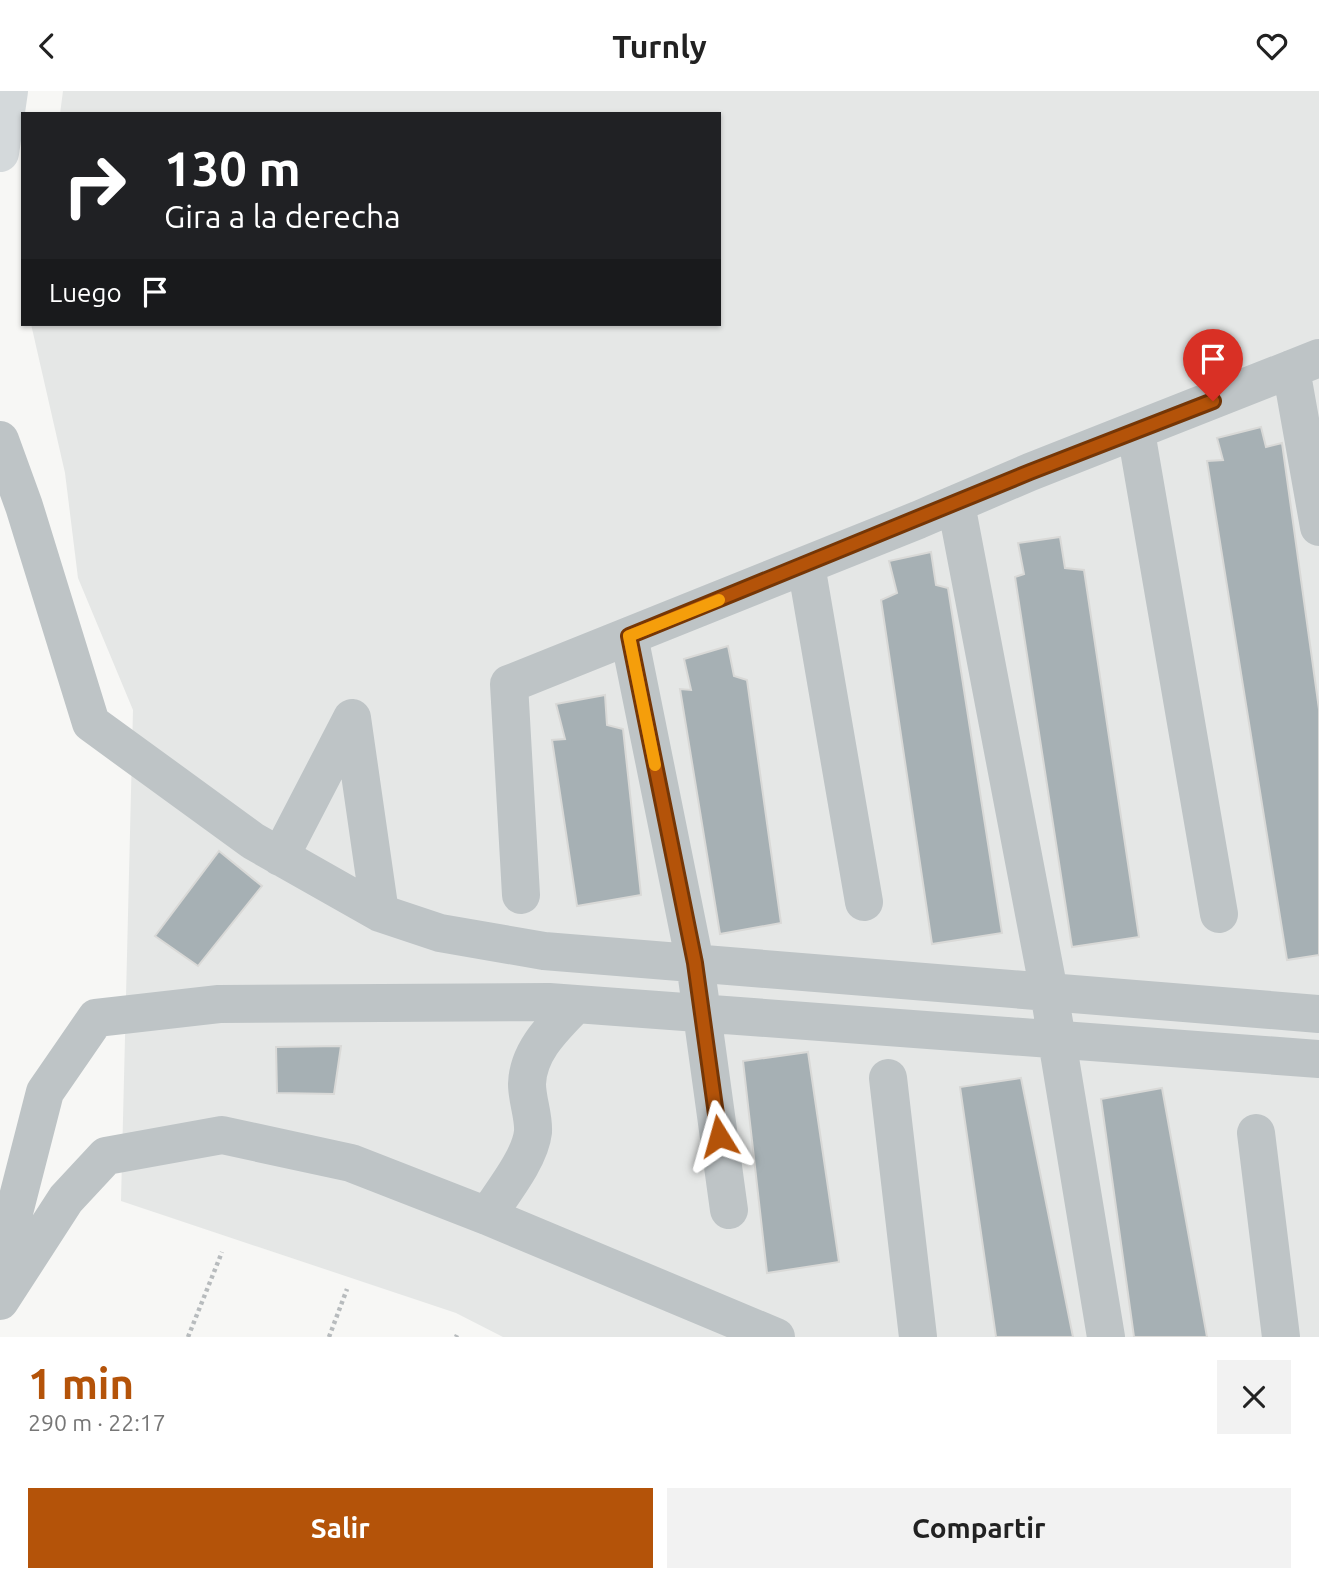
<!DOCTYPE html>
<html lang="es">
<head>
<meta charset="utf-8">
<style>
  body { margin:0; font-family:Ubuntu,sans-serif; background:#f2f2f2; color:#222; height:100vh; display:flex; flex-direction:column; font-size:26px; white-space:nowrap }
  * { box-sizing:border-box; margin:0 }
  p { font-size:23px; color:#767676 }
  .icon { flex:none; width:38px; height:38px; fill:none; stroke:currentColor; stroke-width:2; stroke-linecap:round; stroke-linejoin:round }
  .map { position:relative; height:1246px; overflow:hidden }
  .side { display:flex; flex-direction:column; background:#fff; flex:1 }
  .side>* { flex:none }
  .hud { position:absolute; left:21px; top:21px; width:700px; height:214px; border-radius:0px; box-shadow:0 2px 5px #0004; background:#202124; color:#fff; overflow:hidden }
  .pin { position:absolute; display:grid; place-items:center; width:60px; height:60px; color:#fff; margin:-72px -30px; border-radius:50% 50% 50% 0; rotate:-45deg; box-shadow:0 0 7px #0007 }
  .pin .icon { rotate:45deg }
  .me { position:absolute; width:77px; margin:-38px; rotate:352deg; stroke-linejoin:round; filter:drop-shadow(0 0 5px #0008) }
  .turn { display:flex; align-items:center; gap:24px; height:147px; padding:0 28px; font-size:32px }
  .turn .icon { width:91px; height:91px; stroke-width:2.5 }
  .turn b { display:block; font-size:49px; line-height:60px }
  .then { display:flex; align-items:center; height:66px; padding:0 28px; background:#0003; gap:14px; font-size:26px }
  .round { display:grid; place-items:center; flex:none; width:74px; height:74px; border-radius:0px; background:#f2f2f2 }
  .head { display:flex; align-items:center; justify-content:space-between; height:119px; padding:0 28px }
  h1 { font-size:42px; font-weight:600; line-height:52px; color:#b45309 }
  .cta { display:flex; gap:14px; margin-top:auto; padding:14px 28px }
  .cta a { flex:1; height:80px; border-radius:0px; background:#b45309; color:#fff; font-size:28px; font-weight:600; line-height:80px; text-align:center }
  .cta a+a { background:#f2f2f2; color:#222 }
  header { display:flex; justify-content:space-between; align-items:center; height:91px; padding:0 28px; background:#fff; font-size:32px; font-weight:600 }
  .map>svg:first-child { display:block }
</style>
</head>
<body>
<header><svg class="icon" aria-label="back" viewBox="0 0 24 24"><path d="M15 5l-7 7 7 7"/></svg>Turnly<svg class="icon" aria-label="heart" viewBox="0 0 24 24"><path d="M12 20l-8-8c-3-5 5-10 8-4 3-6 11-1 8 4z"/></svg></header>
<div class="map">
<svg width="1319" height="1246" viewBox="0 0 1319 1246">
  <rect width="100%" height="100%" fill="#f7f7f5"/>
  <path fill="#e5e7e6" d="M 63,0 L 1319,0 L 1319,1246 L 503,1246 L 456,1222 L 121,1110 L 133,619 L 78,487 L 65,382 L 31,233 L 719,233 L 719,23 L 60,23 Z"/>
  <path fill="#a6b0b4" stroke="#d9d9d7" stroke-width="2" d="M 1261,336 L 1266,356 L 1282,352 L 1319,618 L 1319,864 L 1287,869 L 1207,370 L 1223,369 L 1217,347 Z
    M 1060,446 L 1065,477 L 1084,479 L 1139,846 L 1072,856 L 1015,486 L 1024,483 L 1018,452 Z
    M 931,461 L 936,494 L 948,497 L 1002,842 L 932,853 L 881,509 L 897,502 L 889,470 Z
    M 728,555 L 734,585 L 747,589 L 781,832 L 720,843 L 680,598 L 691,599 L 684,568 Z
    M 605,604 L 607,634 L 623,638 L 641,804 L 577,815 L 552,649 L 565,648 L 556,613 Z
    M 219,760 L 262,795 L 198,875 L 155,845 Z
    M 341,955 L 334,1003 L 277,1002 L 276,956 Z
    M 808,961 L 839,1171 L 767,1182 L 743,970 Z
    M 1021,987 L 1073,1246 L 996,1246 L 960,996 Z
    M 1162,997 L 1207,1246 L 1134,1246 L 1101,1008 Z"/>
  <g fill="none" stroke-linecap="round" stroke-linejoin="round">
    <path stroke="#b7bbbd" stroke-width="4.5" stroke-dasharray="3.5 3.5" stroke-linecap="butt" d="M 188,1246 L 222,1161
      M 329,1246 L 347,1198
      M 456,1246 L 457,1244"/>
    <path stroke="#bec4c6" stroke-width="38" d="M 1291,278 L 1319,436
      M 1136,341 L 1219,823
      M 0,349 L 24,415 L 91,632 L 253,750 L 380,822 L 440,842 L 544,860 L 1319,923
      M 956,413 L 1049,901 L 1106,1246
      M 806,474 L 864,811
      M 629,545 L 695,872 L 729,1119
      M 352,627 L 380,822
      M 280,766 L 352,627
      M 521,804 L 509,593 L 918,429 L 1030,381 L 1319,267
      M 888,987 L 918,1246
      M 1256,1042 L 1281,1246
      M 487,1125 C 502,1102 530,1068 533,1041 C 534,1025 527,1009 527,993 C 528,959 555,935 576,913
      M 0,1176 L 45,1001 L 96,927 L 219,913 L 549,911 L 1319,968
      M 0,1210 L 66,1108 L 106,1065 L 222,1044 L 351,1072 L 487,1125 L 776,1246"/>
    <path stroke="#d4d9db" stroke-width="38" d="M 0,62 L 9,0"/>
  </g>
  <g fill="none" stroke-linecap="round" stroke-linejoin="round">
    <defs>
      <path id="route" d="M 719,1045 L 695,872 L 629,545 L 1030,381 L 1213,310"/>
    </defs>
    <use href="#route" stroke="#753606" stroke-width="18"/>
    <use href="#route" stroke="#b45309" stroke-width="12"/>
    <path stroke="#f59e0b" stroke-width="12" d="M 655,674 L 629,545 L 719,509"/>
  </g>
</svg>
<div class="pin" style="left:1213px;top:310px;background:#d93025"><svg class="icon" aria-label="arrive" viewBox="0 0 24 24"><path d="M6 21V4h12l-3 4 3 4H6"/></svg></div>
<svg class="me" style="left:719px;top:1045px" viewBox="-20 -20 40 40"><path d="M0-17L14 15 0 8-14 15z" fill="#b45309" stroke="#fff" stroke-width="4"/></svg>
<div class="hud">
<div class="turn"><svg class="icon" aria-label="right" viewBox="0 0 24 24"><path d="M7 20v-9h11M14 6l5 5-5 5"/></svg><div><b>130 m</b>Gira a la derecha</div></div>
<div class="then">Luego<svg class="icon" aria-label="arrive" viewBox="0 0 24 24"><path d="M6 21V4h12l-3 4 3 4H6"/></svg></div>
</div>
</div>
<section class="side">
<div class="head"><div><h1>1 min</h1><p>290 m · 22:17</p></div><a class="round"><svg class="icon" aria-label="close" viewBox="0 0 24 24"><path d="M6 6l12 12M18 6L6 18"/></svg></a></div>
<div class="cta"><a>Salir</a><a>Compartir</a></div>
</section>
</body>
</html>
